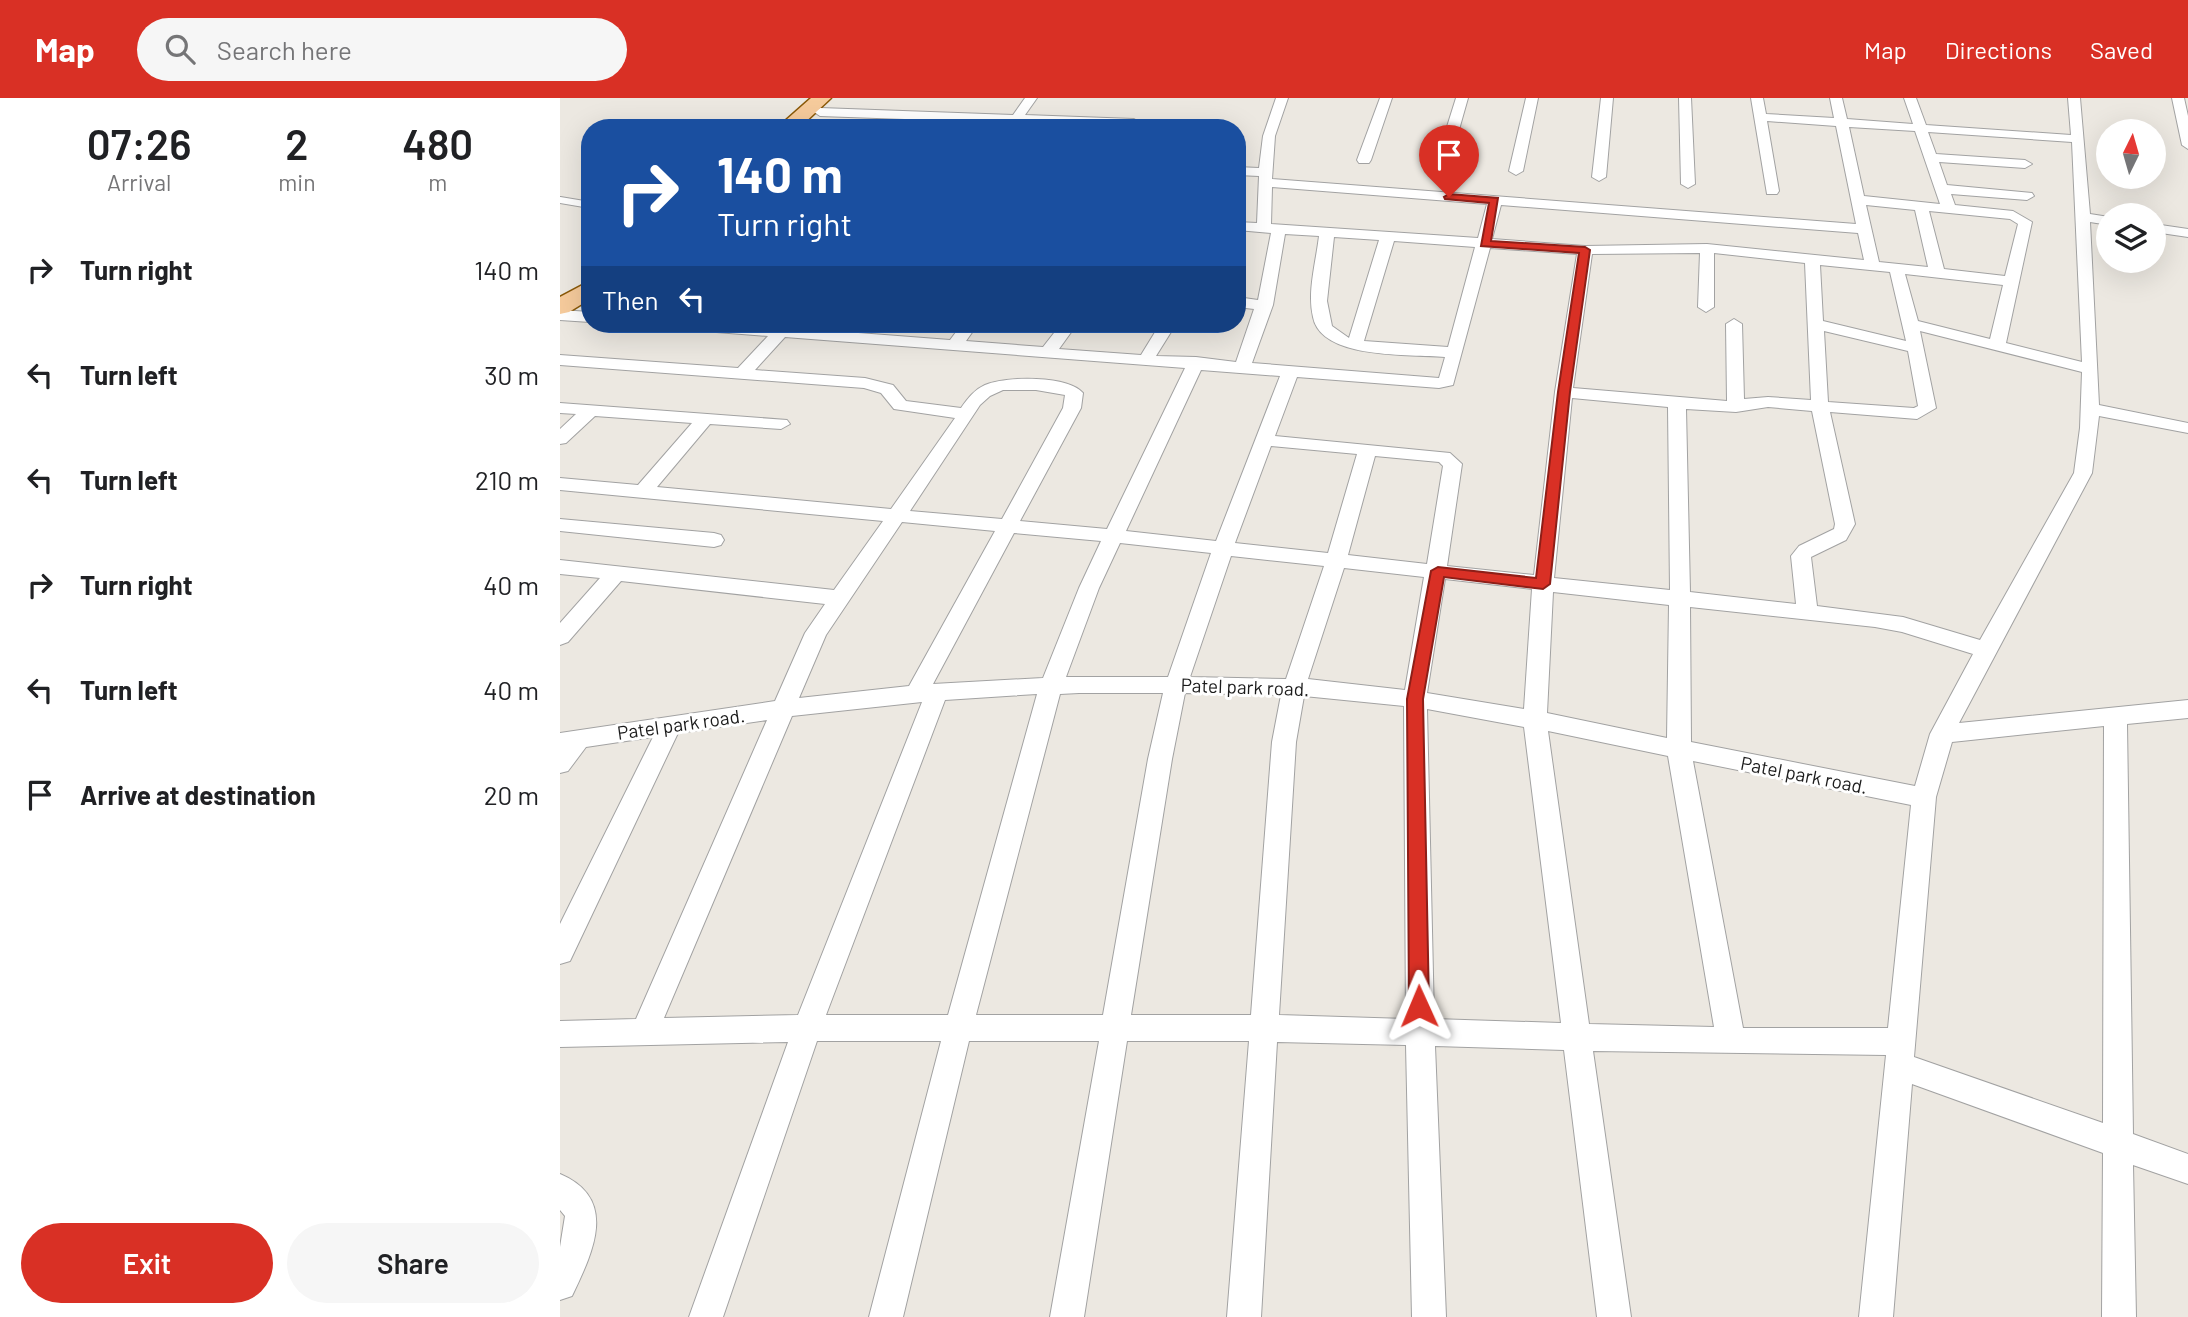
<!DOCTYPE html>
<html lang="en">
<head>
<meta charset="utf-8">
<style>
  body { margin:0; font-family:Barlow,sans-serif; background:#f6f6f6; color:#202124; height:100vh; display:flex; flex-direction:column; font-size:26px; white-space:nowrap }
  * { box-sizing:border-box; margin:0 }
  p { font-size:23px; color:#757577 }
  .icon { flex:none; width:38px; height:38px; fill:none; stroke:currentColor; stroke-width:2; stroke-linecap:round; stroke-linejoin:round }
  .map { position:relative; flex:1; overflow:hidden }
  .panel { display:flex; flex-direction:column; background:#fff; width:560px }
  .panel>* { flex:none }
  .guide { position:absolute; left:21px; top:21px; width:665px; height:214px; border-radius:28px; box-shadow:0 7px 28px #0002; background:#1a4fa0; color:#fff; overflow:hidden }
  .needle { width:46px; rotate:5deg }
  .fabs { position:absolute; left:1536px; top:21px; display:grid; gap:14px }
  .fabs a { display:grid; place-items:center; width:70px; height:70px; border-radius:50%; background:#fff; box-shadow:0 7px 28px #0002; font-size:35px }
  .pin { position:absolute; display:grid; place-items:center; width:60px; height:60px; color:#fff; margin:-72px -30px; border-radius:50% 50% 50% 0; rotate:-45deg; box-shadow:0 0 7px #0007 }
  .pin .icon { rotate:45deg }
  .me { position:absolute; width:77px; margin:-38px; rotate:359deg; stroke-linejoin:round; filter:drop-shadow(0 0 5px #0008) }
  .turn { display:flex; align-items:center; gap:24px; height:147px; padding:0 21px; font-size:32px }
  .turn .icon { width:91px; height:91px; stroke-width:2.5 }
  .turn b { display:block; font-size:49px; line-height:60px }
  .then { display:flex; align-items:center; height:66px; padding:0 21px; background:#0003; gap:14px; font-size:26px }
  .eta { display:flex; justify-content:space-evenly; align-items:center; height:119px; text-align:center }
  .eta b { font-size:42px; font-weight:600; line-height:49px }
  .primary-button { display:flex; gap:14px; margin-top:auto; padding:14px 21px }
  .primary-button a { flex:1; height:80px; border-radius:42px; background:#d93025; color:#fff; font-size:28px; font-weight:600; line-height:80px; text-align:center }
  .primary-button a+a { background:#f6f6f6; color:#202124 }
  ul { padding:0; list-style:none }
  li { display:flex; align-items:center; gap:21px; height:105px; padding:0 21px }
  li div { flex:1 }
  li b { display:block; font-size:26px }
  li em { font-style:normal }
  header { display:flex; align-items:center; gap:42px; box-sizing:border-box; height:98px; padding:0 35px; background:#d93025; color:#fff }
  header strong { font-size:33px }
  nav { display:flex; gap:38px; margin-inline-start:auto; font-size:24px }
  .search { width:490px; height:63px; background:#f6f6f6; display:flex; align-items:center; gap:18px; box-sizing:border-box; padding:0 24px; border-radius:38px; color:#757577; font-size:26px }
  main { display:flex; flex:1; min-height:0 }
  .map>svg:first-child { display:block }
</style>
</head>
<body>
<header>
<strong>Map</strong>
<div class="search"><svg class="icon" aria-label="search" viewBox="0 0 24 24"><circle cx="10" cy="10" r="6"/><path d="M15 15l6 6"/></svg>Search here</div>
<nav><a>Map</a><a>Directions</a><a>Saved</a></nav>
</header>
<main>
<section class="panel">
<div class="eta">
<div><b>07:26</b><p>Arrival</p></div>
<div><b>2</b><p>min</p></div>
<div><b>480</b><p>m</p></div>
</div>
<ul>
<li><svg class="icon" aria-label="right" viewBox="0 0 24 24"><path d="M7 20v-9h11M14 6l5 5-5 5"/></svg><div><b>Turn right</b></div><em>140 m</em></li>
<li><svg class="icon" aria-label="left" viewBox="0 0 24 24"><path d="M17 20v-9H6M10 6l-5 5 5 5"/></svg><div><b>Turn left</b></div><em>30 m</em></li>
<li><svg class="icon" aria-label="left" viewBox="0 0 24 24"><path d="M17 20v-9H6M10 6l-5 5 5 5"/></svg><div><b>Turn left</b></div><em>210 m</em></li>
<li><svg class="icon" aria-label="right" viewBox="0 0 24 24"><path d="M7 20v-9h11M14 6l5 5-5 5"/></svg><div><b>Turn right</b></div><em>40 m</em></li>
<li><svg class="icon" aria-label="left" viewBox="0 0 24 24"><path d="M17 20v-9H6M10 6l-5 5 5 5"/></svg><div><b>Turn left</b></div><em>40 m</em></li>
<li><svg class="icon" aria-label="arrive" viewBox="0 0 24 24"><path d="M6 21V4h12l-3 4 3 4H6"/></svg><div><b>Arrive at destination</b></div><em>20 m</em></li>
</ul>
<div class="primary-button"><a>Exit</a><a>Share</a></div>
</section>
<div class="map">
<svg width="1628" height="1219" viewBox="0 0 1628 1219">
  <rect width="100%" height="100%" fill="#ece8e1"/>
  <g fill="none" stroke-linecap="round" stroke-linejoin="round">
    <defs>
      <path id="lane" d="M 0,102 L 30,107"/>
      <path id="street" d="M 465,0 L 477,0 L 465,17 L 574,21 L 580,25 L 574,29 L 260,18 L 254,14 L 260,10 L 453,17 Z
        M 716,0 L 728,0 L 715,38 L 712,81 L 1296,126 L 1276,28 L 1207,23 L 1219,93 L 1217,96 L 1207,96 L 1191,0 L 1203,0 L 1206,16 L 1274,20 L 1270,0 L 1282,0 L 1287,21 L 1353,26 L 1344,0 L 1356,0 L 1366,27 L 1511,37 L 1508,0 L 1520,0 L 1530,116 L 1549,119 L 1549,127 L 1530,124 L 1539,307 L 1628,325 L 1628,335 L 1539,318 L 1532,375 L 1399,625 L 1628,602 L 1628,620 L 1567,626 L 1573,1036 L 1628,1056 L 1628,1086 L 1573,1067 L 1576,1219 L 1542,1219 L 1543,1055 L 1352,986 L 1333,1219 L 1299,1219 L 1326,957 L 1033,953 L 1071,1219 L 1037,1219 L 1004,952 L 875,948 L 886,1219 L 852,1219 L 846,947 L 717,944 L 701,1219 L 667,1219 L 689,943 L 567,943 L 524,1219 L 490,1219 L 539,943 L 409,943 L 343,1219 L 309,1219 L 381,943 L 257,943 L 163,1219 L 129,1219 L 228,944 L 0,949 L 0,923 L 76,921 L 207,622 L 118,635 L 10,863 L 0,866 L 0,826 L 93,639 L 26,649 L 8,673 L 0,675 L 0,635 L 215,603 L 245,535 L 265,506 L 61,483 L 8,544 L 0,547 L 0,525 L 40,480 L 0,476 L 0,462 L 274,492 L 323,423 L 0,392 L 0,380 L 78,387 L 132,325 L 35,318 L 6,345 L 0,346 L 0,331 L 16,316 L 0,315 L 0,305 L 227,322 L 230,326 L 221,331 L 150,326 L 97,389 L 331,411 L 395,320 L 334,311 L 321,295 L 304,290 L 0,267 L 0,257 L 178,270 L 208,238 L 118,231 L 110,226 L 217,229 L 219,226 L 236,226 L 233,230 L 390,242 L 402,226 L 418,226 L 406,243 L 483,249 L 501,226 L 517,226 L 499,251 L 581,257 L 600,226 L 616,226 L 596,258 L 636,259 L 676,264 L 694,211 L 677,209 L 677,199 L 698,202 L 711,135 L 677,132 L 677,124 L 697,125 L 699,78 L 677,77 L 677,69 L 699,70 L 703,38 ZM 1289,29 L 1355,33 L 1380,106 L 1304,98 ZM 1368,34 L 1512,44 L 1522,264 L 1446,245 L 1472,124 L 1453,113 L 1395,107 L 1391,96 L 1467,102 L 1474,98 L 1472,95 L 1387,87 L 1379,64 L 1465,70 L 1472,66 L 1465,62 L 1376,56 ZM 712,89 L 927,106 L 918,140 L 711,126 ZM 941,107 L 1298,135 L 1304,162 L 1147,146 L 1025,148 L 932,141 ZM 1306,107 L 1355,112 L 1368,169 L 1319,164 ZM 1369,113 L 1450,121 L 1458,126 L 1445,178 L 1384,171 ZM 725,136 L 759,138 C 756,164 747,194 753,219 C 761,262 851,256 885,259 L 879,280 L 692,265 L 713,207 ZM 774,139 L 819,142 L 789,240 L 772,228 L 767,203 ZM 834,143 L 915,149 L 888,249 L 804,243 ZM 930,150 L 1017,156 L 995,294 L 974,477 L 887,468 L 902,366 L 890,355 L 715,338 L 737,279 L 879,290 L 893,287 ZM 1140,155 L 1138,209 L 1146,214 L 1154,209 L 1154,155 L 1245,165 L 1251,302 L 1208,299 L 1184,301 L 1182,226 L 1174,221 L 1166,226 L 1167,303 L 1013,290 L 1032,156 ZM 1260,167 L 1330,174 L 1346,243 L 1263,223 ZM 1345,176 L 1443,187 L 1430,241 L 1358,223 ZM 1264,233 L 1348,253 L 1358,308 L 1354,310 L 1268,304 ZM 1360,233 L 1522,274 L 1520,330 L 1514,375 L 1420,542 L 1343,519 L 1257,508 L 1251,459 L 1286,442 L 1295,426 L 1270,314 L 1357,321 L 1376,310 ZM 225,239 L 625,270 L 547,431 L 460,423 L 521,310 L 523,295 C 508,277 445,278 425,287 C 414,292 408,300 401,310 L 346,303 L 333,287 L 305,280 L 195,272 ZM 641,272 L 720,278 L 656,443 L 566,433 ZM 443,292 L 476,292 L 505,297 L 503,310 L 442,421 L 350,413 L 420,307 L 430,298 ZM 1012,300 L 1108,309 L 1110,492 L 994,480 ZM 1208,309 L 1252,313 L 1275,426 L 1274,431 L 1239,448 L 1231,458 L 1236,506 L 1130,494 L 1126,311 L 1176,314 ZM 711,348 L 797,356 L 768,455 L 675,445 ZM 815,358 L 879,364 L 883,368 L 867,466 L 788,457 ZM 342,424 L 435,433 L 349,588 L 239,600 L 266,537 ZM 454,435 L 541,443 L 519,490 L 483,580 L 373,586 ZM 560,445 L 651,455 L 608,579 L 506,579 L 539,490 ZM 671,458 L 764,468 L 726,581 L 630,579 ZM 784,470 L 864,479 L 845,592 L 748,581 ZM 885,481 L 972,491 L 964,611 L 867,595 ZM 993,494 L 1109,507 L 1107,640 L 987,615 ZM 1130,509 L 1315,529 L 1342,534 L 1413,556 L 1370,636 L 1355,688 L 1131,644 ZM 519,595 L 603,595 L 588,661 L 543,917 L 416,917 L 500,596 ZM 625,595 L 721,597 L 712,644 L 691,917 L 571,917 L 612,661 ZM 477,596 L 388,917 L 266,917 L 385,602 ZM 744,598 L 844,608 L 846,921 L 719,917 L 736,644 ZM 362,604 L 238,917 L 104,920 L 232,618 ZM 867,611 L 964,629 L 1001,925 L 874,921 ZM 1544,628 L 1543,1025 L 1354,959 L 1376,699 L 1392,644 ZM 988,633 L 1108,658 L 1154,929 L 1029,926 ZM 1133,663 L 1351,707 L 1328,930 L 1183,930 Z
        M 820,0 L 832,0 L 811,62 L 809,65 L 799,65 L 797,62 Z
        M 896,0 L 908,0 L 889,67 L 882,71 L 875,67 Z
        M 966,0 L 978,0 L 963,73 L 956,77 L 949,73 Z
        M 1041,0 L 1053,0 L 1046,79 L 1039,83 L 1032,79 Z
        M 1119,0 L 1131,0 L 1135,86 L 1128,90 L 1121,86 Z
        M 1612,0 L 1624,0 L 1628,18 L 1628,51 L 1622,47 Z
        M 1594,126 L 1628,131 L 1628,139 L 1594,134 Z
        M 0,212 L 30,214 L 30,224 L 0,222 Z
        M 0,421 L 154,435 L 161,437 L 164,442 L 161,447 L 154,449 L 0,433 Z
        M 0,1076 C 59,1101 33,1154 12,1198 L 0,1202 L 0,1149 L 5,1118 L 0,1112 Z"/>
      <path id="primary" d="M 251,0 L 271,0 L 239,30 L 217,30 Z
        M 30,183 L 30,201 L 9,214 L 0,216 L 0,199 Z"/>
    </defs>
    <use href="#lane" stroke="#a2a2a2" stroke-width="8"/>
    <use href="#street" stroke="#a2a2a2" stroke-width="2"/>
    <use href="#primary" stroke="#8a5908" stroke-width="3"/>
    <use href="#lane" stroke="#fff" stroke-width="6"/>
    <use href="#street" fill="#fff" fill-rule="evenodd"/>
    <use href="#primary" fill="#f6cb9c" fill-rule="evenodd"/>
  </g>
  <path fill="#d93025" stroke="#8d1f18" stroke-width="2" d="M 889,96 L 938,100 L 931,143 L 1025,149 L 1030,152 L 1010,294 L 990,486 L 983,491 L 884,479 L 863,601 L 869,908 L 866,914 L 859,917 L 852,914 L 849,908 L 847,601 L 871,473 L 878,469 L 976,480 L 998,294 L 1019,155 L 921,148 L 929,105 L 885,101 L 884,99 Z"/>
  <g text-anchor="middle" stroke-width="6" stroke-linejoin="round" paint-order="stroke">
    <g font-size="19" fill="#1b1b1b" stroke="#fff">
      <text transform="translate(685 589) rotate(2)" y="7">Patel park road.</text>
      <text transform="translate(121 626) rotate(-8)" y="7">Patel park road.</text>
      <text transform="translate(1244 677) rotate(11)" y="7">Patel park road.</text>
    </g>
  </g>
</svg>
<div class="fabs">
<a><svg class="needle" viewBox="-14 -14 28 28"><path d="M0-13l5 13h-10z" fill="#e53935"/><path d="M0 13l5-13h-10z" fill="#757577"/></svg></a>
<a><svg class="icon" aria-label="layers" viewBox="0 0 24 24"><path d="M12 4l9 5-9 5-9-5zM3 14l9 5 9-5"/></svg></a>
</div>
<div class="pin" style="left:889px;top:99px;background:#d93025"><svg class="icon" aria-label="arrive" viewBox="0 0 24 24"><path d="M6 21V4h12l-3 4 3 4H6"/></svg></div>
<svg class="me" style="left:859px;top:908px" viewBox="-20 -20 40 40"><path d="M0-17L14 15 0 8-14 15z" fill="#d93025" stroke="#fff" stroke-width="4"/></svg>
<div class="guide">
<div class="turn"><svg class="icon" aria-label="right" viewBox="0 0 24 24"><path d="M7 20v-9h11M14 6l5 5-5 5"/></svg><div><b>140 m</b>Turn right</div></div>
<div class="then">Then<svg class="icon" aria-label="left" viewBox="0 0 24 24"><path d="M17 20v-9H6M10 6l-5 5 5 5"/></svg></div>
</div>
</div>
</main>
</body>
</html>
